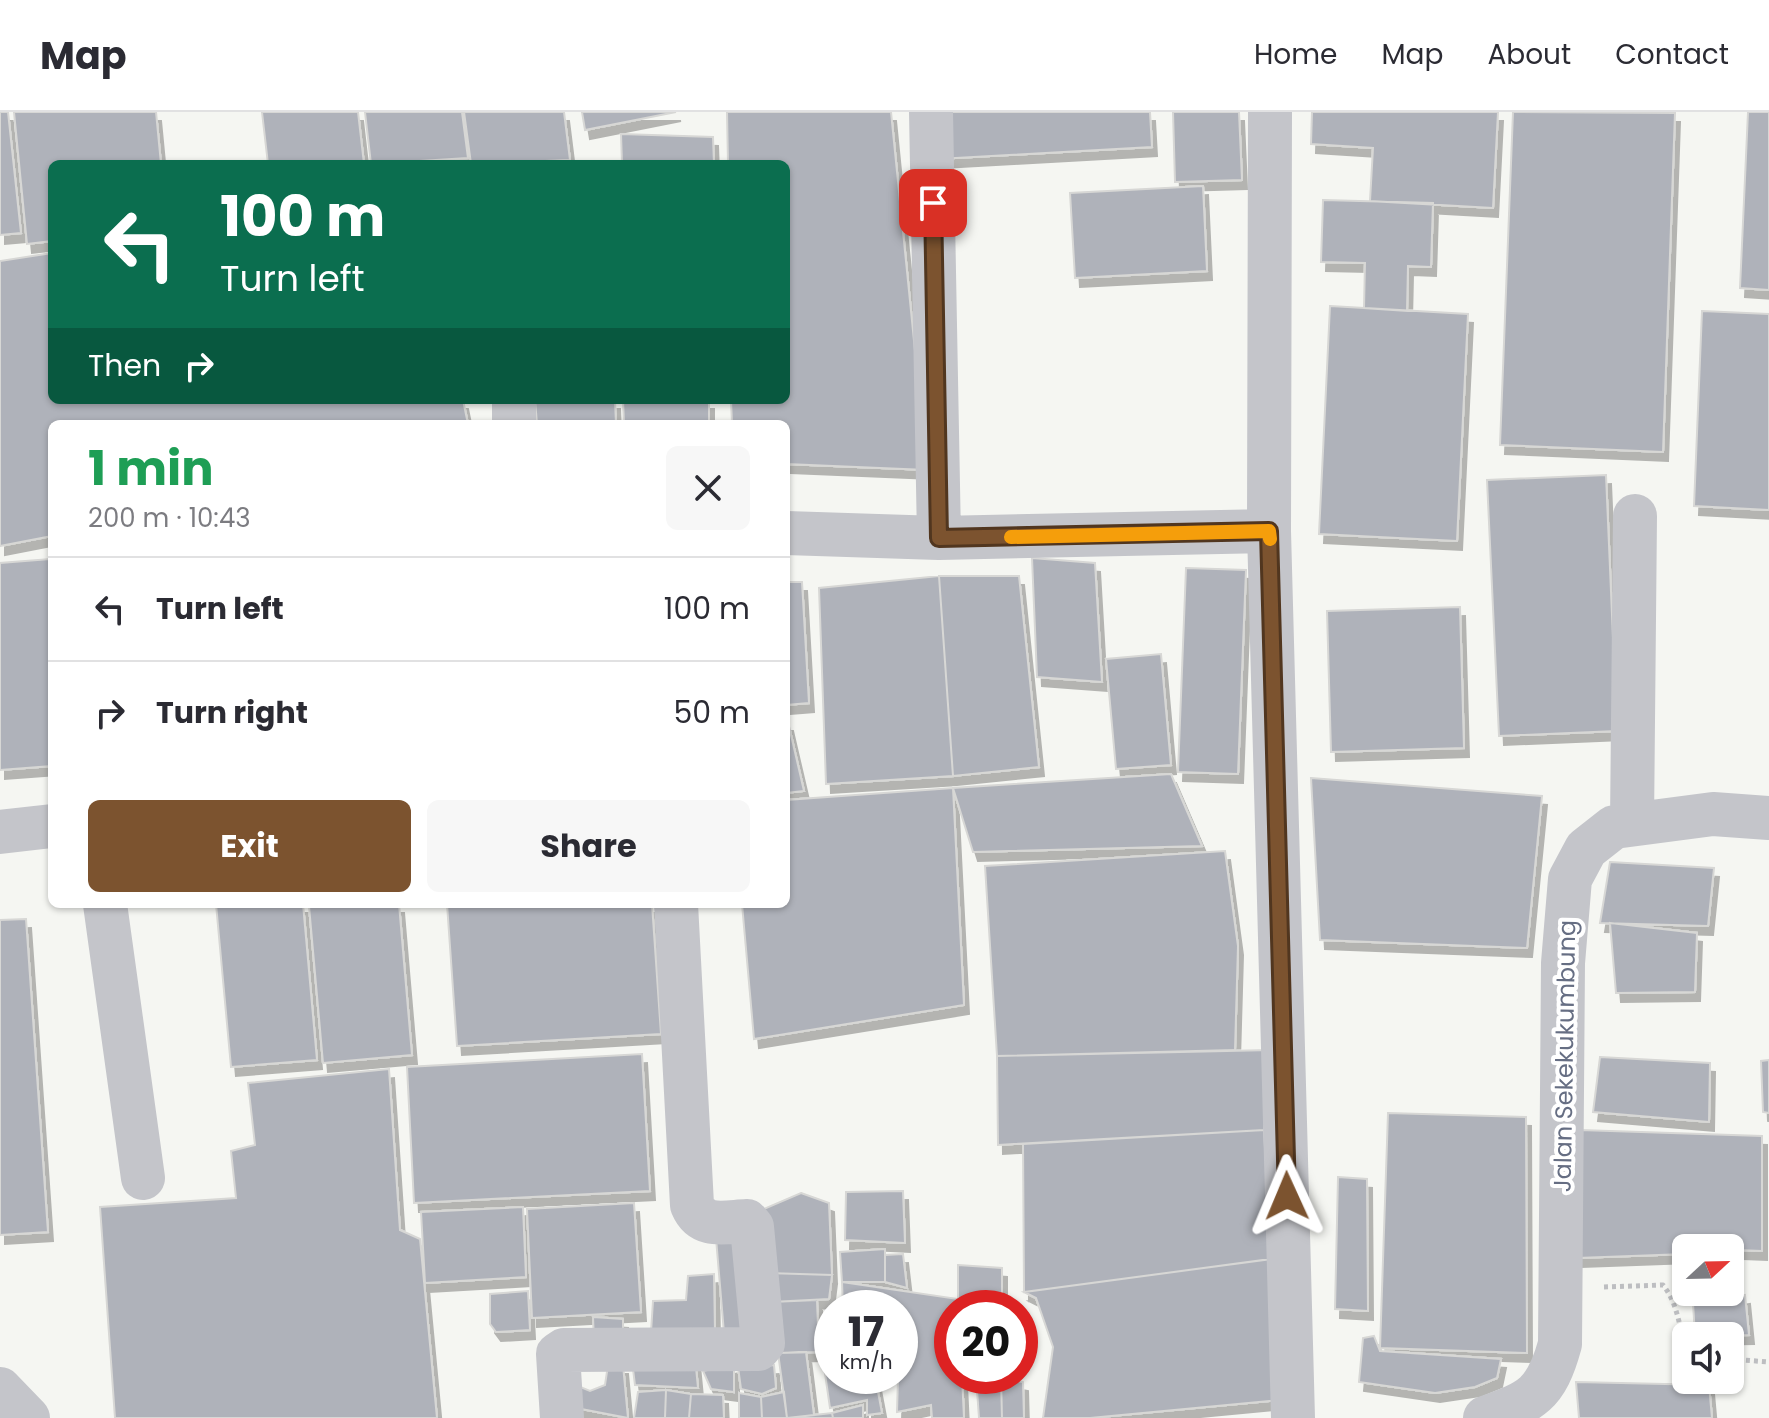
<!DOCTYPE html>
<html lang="en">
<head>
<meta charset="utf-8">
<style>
  body { margin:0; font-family:Poppins,sans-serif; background:#f7f7f7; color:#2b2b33; height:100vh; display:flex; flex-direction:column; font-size:30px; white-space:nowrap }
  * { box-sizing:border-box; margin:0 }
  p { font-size:26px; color:#7c7c81 }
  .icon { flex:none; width:44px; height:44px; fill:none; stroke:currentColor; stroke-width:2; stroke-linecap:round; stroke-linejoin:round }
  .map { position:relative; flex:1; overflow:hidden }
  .details { position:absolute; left:48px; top:308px; width:742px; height:488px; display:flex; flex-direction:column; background:#fff; border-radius:12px; box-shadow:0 2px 6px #0004 }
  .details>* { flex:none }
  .top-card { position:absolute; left:48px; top:48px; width:742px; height:244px; border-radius:12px; box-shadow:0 2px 6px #0004; background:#0b6e4f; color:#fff; overflow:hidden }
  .needle { width:52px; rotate:68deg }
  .fabs { position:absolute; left:1672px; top:1122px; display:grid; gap:16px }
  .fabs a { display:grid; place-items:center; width:72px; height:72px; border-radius:12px; background:#fff; box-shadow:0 2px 6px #0004; font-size:40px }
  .speed { position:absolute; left:814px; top:1178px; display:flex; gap:16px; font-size:40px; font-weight:700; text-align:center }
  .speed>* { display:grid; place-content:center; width:104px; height:104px; border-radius:50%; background:#fff; box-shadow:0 2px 6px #0004; line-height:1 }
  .speed small { font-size:20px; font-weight:400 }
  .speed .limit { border:12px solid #d22; background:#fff; color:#111 }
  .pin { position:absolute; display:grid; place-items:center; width:68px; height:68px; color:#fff; margin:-34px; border-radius:16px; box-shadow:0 4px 12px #0006 }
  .me { position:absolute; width:88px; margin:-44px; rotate:359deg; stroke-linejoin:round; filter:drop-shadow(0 0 6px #0008) }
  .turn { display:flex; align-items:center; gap:28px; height:168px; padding:0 40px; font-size:36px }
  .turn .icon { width:104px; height:104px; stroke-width:2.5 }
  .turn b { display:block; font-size:56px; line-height:68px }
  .then { display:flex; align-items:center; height:76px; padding:0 40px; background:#0003; gap:16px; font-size:30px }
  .round { display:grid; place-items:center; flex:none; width:84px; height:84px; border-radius:12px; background:#f7f7f7 }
  .head { display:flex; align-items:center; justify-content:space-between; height:136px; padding:0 40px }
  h1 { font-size:48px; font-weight:700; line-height:60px; color:#1e9e55 }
  .button { display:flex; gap:16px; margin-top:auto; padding:16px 40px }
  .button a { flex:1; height:92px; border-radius:12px; background:#7c532f; color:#fff; font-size:32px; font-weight:700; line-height:92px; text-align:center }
  .button a+a { background:#f7f7f7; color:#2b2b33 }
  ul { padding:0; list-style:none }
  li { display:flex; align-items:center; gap:24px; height:104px; padding:0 40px; border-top:2px solid #e1e1e2 }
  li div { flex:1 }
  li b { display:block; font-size:30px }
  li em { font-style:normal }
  header { display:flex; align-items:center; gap:48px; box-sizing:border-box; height:112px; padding:0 40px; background:#fff; border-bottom:2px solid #e1e1e2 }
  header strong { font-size:38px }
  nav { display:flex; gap:44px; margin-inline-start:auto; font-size:28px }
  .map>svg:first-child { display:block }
</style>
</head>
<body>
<header>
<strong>Map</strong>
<nav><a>Home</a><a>Map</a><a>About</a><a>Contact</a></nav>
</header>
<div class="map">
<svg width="1769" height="1306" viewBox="0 0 1769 1306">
  <defs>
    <filter id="shadow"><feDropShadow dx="5" dy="9" stdDeviation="0" flood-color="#0004"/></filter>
  </defs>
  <rect width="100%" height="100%" fill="#f5f6f2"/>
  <path fill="#afb2ba" stroke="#d7d7d5" stroke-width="2" filter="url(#shadow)" d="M 0,0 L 8,0 L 21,121 L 0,123 Z
    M 14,0 L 156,0 L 161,52 L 52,52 L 52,129 L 27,132 Z
    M 262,0 L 358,0 L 364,52 L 268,52 Z
    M 365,0 L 462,0 L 468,46 L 371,52 Z
    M 464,0 L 564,0 L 570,48 L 471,52 Z
    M 582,0 L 676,0 L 585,18 Z
    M 727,0 L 891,0 L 927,358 L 786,352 L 786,312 L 732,312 L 731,288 L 786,288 L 786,52 L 728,52 Z
    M 935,0 L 1150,0 L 1152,35 L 938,47 Z
    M 1173,0 L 1239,0 L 1242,68 L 1175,70 Z
    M 1312,0 L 1498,0 L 1493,96 L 1370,89 L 1373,36 L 1311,32 Z
    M 1513,0 L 1675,1 L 1663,340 L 1500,333 Z
    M 1748,0 L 1769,0 L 1769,178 L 1740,176 Z
    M 621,22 L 713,25 L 714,52 L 622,52 Z
    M 1203,74 L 1207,159 L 1075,166 L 1070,81 Z
    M 1323,88 L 1433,91 L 1431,155 L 1408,154 L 1407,199 L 1364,196 L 1365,151 L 1321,150 Z
    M 52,141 L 52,288 L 463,288 L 468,312 L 52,312 L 52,424 L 0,434 L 0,149 Z
    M 1330,194 L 1468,202 L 1457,429 L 1319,422 Z
    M 1702,199 L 1769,202 L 1769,398 L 1694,394 Z
    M 535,288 L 615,288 L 616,312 L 537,312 Z
    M 623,288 L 709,288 L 709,312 L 624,312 Z
    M 1606,363 L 1617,619 L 1499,624 L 1487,368 Z
    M 1032,446 L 1095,451 L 1102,570 L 1037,565 Z
    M 50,447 L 52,654 L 0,658 L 0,451 Z
    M 1186,456 L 1246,458 L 1238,662 L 1178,660 Z
    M 939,464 L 953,664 L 826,672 L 819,476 Z
    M 939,464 L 1019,464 L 1039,655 L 953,664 Z
    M 786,470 L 802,470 L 809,591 L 786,593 Z
    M 1460,495 L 1464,636 L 1331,640 L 1327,499 Z
    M 1161,542 L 1171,653 L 1116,657 L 1106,547 Z
    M 786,610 L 788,610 L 804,679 L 786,681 Z
    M 1171,662 L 1202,734 L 973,740 L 953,676 Z
    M 1311,666 L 1542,684 L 1527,836 L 1320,828 Z
    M 953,676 L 964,893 L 754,927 L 742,792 L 786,792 L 786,688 Z
    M 1225,739 L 1238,834 L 1235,938 L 997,944 L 985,754 Z
    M 1610,750 L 1714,756 L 1708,814 L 1600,811 Z
    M 216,792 L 303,792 L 317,948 L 231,955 Z
    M 336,792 L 399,792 L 412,943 L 323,951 L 309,794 Z
    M 447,792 L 652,792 L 661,922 L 457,934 Z
    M 26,807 L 48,1120 L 0,1123 L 0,808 Z
    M 1610,811 L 1697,821 L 1695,880 L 1616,881 Z
    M 1273,938 L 1264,1018 L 998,1033 L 997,944 Z
    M 642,942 L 650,1079 L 414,1091 L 407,955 Z
    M 1600,945 L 1710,951 L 1709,1010 L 1593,1000 Z
    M 1769,948 L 1769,1001 L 1763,1000 L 1761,949 Z
    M 389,957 L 400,1118 L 420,1127 L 437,1306 L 115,1306 L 100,1095 L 236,1086 L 231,1039 L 255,1033 L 248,971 Z
    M 1388,1001 L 1526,1005 L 1527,1241 L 1380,1236 Z
    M 1264,1018 L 1271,1147 L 1024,1180 L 1023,1032 Z
    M 1580,1018 L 1762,1024 L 1762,1139 L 1686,1136 L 1686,1142 L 1577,1146 Z
    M 1338,1065 L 1367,1067 L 1368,1199 L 1335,1197 Z
    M 903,1079 L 905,1131 L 845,1128 L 846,1080 Z
    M 801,1081 L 829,1091 L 832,1163 L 767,1161 L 759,1099 Z
    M 634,1091 L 641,1200 L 532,1206 L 527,1097 Z
    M 523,1095 L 526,1165 L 425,1171 L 421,1100 Z
    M 748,1120 L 755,1215 L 724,1221 L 716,1126 Z
    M 885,1137 L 885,1170 L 842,1170 L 840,1140 Z
    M 903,1142 L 907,1176 L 885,1170 L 885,1143 Z
    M 1271,1147 L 1280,1288 L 1090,1306 L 1043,1306 L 1053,1235 L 1036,1186 L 1024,1180 Z
    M 958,1153 L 1002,1156 L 1002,1189 L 958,1187 Z
    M 767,1161 L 832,1163 L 829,1187 L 771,1190 Z
    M 714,1162 L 715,1220 L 651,1220 L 653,1189 L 686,1188 L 688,1164 Z
    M 842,1170 L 958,1187 L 958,1196 L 952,1196 L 952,1264 L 962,1264 L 964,1306 L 932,1306 L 931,1293 L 897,1300 L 900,1196 L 843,1196 Z
    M 528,1179 L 530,1218 L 496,1220 L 490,1212 L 490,1182 Z
    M 1745,1183 L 1749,1223 L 1695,1224 L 1693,1191 Z
    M 817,1188 L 819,1240 L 778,1241 L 771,1190 Z
    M 593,1205 L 623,1207 L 623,1218 L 594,1229 Z
    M 1374,1224 L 1380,1239 L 1501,1247 L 1497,1266 L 1475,1275 L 1435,1281 L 1359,1270 L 1363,1226 Z
    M 806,1240 L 814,1303 L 787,1306 L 778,1241 Z
    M 695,1245 L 698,1276 L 635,1273 L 633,1257 Z
    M 832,1247 L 832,1264 L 875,1264 L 882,1301 L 867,1303 L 867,1288 L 830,1296 L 823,1248 Z
    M 734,1252 L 734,1280 L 711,1277 L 703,1259 Z
    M 608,1253 L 623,1253 L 628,1306 L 576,1296 L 573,1272 L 590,1279 L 605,1273 Z
    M 774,1253 L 776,1276 L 762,1282 L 741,1277 L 738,1255 Z
    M 976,1264 L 1001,1266 L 1002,1306 L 979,1306 Z
    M 1001,1266 L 1023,1270 L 1024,1306 L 1002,1306 Z
    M 1576,1270 L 1709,1273 L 1712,1306 L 1579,1306 Z
    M 666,1278 L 665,1306 L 634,1306 L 638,1280 Z
    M 666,1278 L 691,1282 L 689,1306 L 665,1306 Z
    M 784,1280 L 787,1306 L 762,1306 L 761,1285 Z
    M 739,1281 L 761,1285 L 762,1306 L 739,1306 Z
    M 691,1282 L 723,1283 L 724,1306 L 689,1306 Z
    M 863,1293 L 863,1306 L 833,1306 L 832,1301 Z
    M 832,1301 L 833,1306 L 789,1306 L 814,1303 Z"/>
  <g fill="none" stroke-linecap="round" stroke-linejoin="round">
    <path stroke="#bdbec1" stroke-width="5" stroke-dasharray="4 4" stroke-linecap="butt" d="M 1604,1175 L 1663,1173 C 1678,1192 1678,1212 1686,1234
      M 1730,1247 L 1769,1250"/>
    <path stroke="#c4c5ca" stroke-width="44" d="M 931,0 L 939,426
      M 514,312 L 514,288
      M 1269,419 L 1293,1306
      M 786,421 L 939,426 L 1269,419 L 1270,0
      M 1632,712 L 1635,404
      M 0,720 L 52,714
      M 105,792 L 143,1066
      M 0,1277 L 28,1306
      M 562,1306 L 558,1242 L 564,1238 L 758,1237 L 763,1231 L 752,1115 L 747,1109 C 724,1110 702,1117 692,1093 L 676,792
      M 1485,1306 C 1532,1289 1546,1283 1560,1232 L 1563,851 L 1570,767 L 1586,737 L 1614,715 L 1713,702 L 1769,706"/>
  </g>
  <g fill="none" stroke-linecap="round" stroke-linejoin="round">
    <defs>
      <path id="route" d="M 933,91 L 939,426 L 1269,419 L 1287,1084"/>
    </defs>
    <use href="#route" stroke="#51361f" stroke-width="20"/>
    <use href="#route" stroke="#7c532f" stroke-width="14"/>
    <path stroke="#f59e0b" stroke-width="14" d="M 1011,425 L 1269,419 L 1270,427"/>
  </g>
  <g text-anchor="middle" stroke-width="8" stroke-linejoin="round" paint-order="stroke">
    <g font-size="24" fill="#666e83" stroke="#fff">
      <text transform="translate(1565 944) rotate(-89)" y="8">Jalan Sekekukumbung</text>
    </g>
  </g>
</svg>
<div class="fabs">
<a><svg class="needle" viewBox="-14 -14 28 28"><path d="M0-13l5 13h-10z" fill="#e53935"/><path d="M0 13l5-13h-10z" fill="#7c7c81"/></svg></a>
<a><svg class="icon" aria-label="sound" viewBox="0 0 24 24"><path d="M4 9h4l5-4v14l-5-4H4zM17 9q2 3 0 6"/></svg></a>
</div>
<div class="speed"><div>17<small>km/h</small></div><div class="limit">20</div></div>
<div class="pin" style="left:933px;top:91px;background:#d93025"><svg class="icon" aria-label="arrive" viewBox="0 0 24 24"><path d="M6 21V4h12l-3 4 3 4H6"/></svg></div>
<svg class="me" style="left:1287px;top:1084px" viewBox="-20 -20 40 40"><path d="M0-17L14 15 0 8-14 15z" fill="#7c532f" stroke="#fff" stroke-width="4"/></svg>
<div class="top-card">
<div class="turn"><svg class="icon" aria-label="left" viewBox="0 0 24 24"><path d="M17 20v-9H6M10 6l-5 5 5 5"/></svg><div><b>100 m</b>Turn left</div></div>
<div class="then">Then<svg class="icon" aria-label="right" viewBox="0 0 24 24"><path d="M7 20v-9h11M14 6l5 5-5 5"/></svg></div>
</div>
<section class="details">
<div class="head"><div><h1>1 min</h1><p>200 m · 10:43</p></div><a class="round"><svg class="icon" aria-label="close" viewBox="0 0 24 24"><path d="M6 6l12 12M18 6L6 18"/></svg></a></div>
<ul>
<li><svg class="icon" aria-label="left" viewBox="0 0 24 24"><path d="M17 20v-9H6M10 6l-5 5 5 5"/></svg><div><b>Turn left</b></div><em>100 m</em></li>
<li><svg class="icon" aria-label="right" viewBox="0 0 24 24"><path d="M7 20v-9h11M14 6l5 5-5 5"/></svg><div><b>Turn right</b></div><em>50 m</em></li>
</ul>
<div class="button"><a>Exit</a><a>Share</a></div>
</section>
</div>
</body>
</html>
